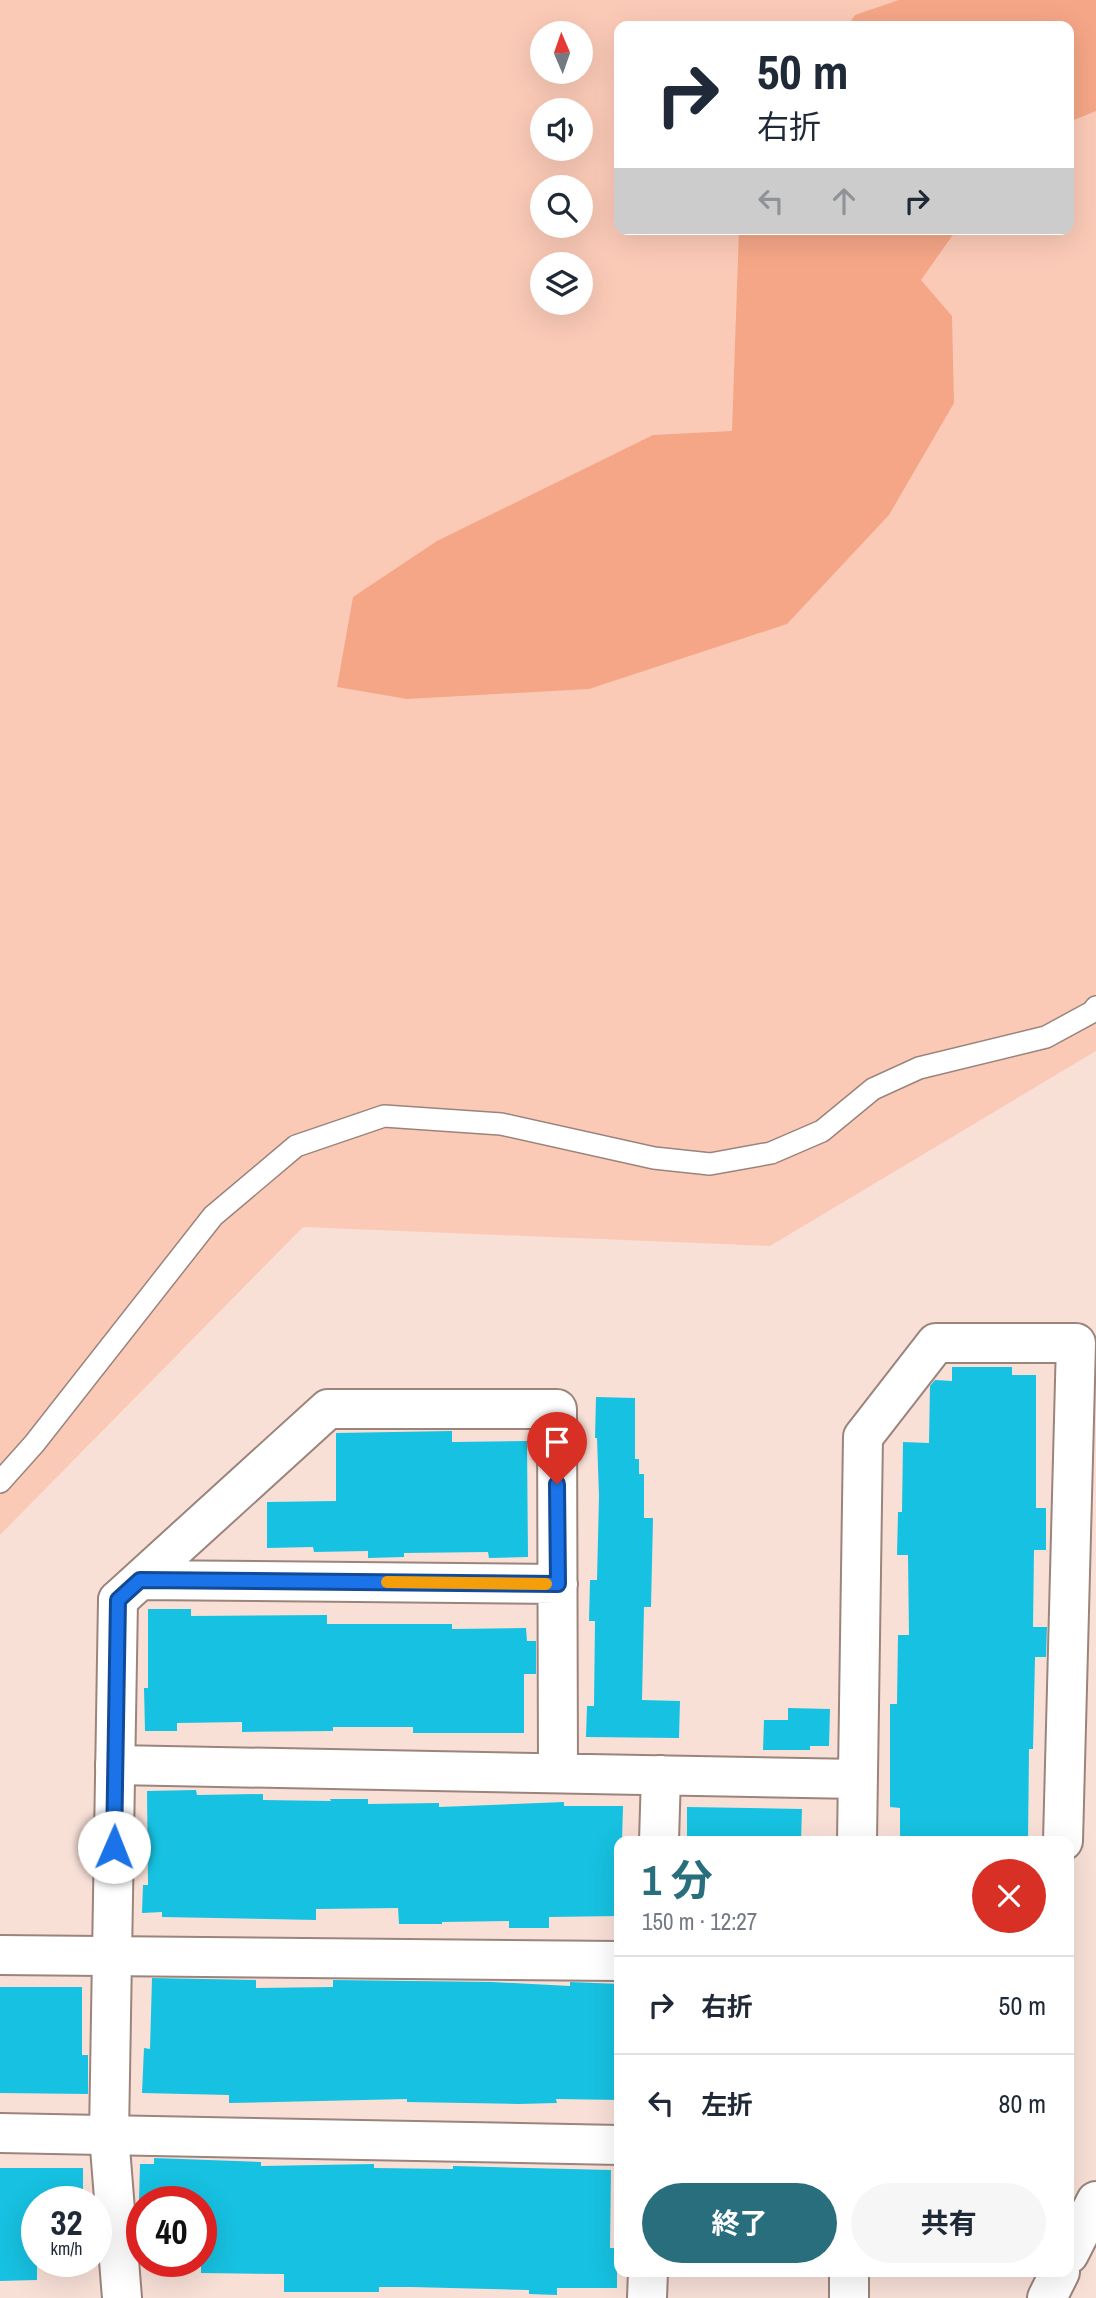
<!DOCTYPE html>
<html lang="ja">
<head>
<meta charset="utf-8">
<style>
  body { margin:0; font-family:"Archivo Narrow","Noto Sans JP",sans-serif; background:#f6f6f7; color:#1f2937; height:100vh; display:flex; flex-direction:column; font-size:26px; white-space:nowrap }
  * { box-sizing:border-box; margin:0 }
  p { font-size:23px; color:#747a83 }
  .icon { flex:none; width:38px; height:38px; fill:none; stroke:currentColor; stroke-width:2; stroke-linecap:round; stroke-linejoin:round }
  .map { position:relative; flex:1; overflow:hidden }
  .side { position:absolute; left:614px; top:1836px; width:460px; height:441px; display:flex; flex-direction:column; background:#fff; border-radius:14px; box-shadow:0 7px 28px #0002 }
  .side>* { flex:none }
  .banner { position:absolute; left:614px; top:21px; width:460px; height:214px; border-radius:14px; box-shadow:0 7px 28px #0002; background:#fff; color:#1f2937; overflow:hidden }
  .needle { width:46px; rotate:358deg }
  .tools { position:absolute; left:530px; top:21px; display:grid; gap:14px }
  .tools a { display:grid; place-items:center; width:63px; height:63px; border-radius:50%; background:#fff; box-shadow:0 7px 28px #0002; font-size:35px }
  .speed { position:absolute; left:21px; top:2186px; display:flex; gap:14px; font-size:35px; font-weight:700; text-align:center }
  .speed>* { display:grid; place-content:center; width:91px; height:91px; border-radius:50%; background:#fff; box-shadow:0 7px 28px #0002; line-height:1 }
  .speed small { font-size:18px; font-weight:400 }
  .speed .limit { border:10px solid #d22; background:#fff; color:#111 }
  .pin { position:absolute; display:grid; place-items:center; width:60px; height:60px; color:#fff; margin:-72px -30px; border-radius:50% 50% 50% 0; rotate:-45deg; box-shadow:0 0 7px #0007 }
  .pin .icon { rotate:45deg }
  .me { position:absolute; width:77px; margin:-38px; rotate:1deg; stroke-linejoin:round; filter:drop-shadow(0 0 5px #0008) }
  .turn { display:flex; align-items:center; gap:24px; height:147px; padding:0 28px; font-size:32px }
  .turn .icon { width:91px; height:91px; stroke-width:2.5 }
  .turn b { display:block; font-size:49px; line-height:60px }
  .lanes { display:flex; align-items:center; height:66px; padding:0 28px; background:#0003; justify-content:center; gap:35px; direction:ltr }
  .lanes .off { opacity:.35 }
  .round { display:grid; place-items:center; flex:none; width:74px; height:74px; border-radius:37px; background:#f6f6f7 }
  .summary { display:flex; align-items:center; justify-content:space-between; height:119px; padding:0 28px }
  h1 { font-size:42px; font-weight:700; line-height:52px; color:#296e7d }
  .primary-button { display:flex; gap:14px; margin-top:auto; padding:14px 28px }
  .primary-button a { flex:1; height:80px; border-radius:42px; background:#296e7d; color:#fff; font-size:28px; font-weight:700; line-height:80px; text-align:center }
  .primary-button a+a { background:#f6f6f7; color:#1f2937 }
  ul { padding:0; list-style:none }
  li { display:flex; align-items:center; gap:21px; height:98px; padding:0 28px; border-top:2px solid #e0e1e3 }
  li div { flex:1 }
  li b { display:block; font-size:26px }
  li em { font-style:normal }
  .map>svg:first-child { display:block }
</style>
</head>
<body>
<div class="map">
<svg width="1096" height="2298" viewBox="0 0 1096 2298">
  <rect width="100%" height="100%" fill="#f8e0d7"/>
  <path fill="#fbcab7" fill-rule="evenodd" d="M 0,0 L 1096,0 L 1096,1051 L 770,1246 L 303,1227 L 0,1535 ZM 620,26 L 1069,26 L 1069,229 L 620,229 ZM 542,33 L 581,33 L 581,72 L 542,72 ZM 542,110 L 581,110 L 581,149 L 542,149 ZM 542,187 L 581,187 L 581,226 L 542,226 ZM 542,264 L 581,264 L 581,303 L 542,303 Z"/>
  <path fill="#f5a687" d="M 899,0 L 1096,0 L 1096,111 L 1069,122 L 1069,26 L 848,26 L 855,15 Z
    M 739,229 L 957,229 L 921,280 L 952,316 L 954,403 L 889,515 L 787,624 L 589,689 L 407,699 L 337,687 L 353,597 L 437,541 L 653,435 L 732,431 Z"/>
  <path fill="#17c1e1" d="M 952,1367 L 1012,1367 L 1012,1375 L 1036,1375 L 1036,1508 L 1046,1508 L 1046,1550 L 1034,1550 L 1033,1627 L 1047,1627 L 1046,1657 L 1035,1657 L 1033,1749 L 1029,1749 L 1028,1841 L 900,1841 L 900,1808 L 890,1807 L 890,1704 L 897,1704 L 898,1635 L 909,1635 L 908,1555 L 897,1555 L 898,1512 L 902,1512 L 903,1442 L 929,1443 L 930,1386 L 935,1380 L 952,1381 Z
    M 596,1397 L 635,1398 L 635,1459 L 639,1459 L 639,1474 L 644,1474 L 644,1518 L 653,1518 L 651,1607 L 644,1607 L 642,1700 L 680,1701 L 679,1738 L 586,1737 L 587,1706 L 594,1706 L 595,1621 L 589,1621 L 590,1580 L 597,1580 L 599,1496 L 597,1438 L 595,1438 Z
    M 452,1431 L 452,1442 L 527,1441 L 528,1557 L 489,1558 L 488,1552 L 404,1553 L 404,1557 L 368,1558 L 368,1551 L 314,1552 L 313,1547 L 267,1548 L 267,1502 L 336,1501 L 336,1433 Z
    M 148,1609 L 191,1609 L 191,1616 L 327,1615 L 327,1624 L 452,1624 L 452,1629 L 526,1628 L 527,1641 L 536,1641 L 536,1674 L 524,1674 L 524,1733 L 413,1733 L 413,1727 L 333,1727 L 333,1731 L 242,1732 L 242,1722 L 177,1723 L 177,1731 L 145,1731 L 144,1688 L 148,1688 Z
    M 788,1708 L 830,1709 L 829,1746 L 810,1746 L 810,1750 L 763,1750 L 764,1720 L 788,1720 Z
    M 196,1790 L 197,1795 L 263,1794 L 263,1800 L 331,1801 L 330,1799 L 368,1799 L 368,1804 L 439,1803 L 439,1807 L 564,1802 L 564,1806 L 623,1806 L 622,1841 L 618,1844 L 619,1916 L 549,1917 L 549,1928 L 509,1928 L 509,1921 L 442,1922 L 442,1924 L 399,1924 L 398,1908 L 316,1909 L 316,1920 L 162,1917 L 162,1912 L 142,1913 L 143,1885 L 148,1885 L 147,1791 Z
    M 687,1807 L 802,1809 L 801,1841 L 687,1841 Z
    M 152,1978 L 256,1980 L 256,1988 L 333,1987 L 333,1980 L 492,1982 L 570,1986 L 570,1982 L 620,1984 L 620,2100 L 556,2099 L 557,2103 L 518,2104 L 407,2102 L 407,2099 L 229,2103 L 229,2095 L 142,2093 L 144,2048 L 150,2049 Z
    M 0,1987 L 82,1987 L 82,2055 L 88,2055 L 88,2094 L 0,2093 Z
    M 154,2158 L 261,2162 L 261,2166 L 374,2164 L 374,2168 L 453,2169 L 453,2166 L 611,2170 L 610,2248 L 617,2248 L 617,2288 L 557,2288 L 557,2295 L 529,2294 L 529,2290 L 411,2287 L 379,2287 L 379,2292 L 284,2292 L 284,2274 L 201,2273 L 201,2202 L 139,2201 L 140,2164 L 154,2164 Z
    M 0,2168 L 83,2168 L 83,2202 L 37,2202 L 37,2280 L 0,2281 Z"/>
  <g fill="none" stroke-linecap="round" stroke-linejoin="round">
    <defs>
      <path id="service" d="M 0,1482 L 34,1444 L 213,1216 L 296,1146 L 384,1116 L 501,1124 L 654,1158 L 710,1164 L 771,1153 L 822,1131 L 873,1089 L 919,1068 L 1046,1037 L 1092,1012 L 1096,1007"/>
      <path id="minor" d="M 140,1580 L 558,1584
        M 118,1600 L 328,1409 L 557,1409 L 558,1773
        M 115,1765 L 858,1779
        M 659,1841 L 661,1775
        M 857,1841 L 863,1437 L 936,1343 L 1076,1343 L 1063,1841
        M 0,1955 L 620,1961
        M 0,2133 L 620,2145
        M 1069,2254 L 1096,2201
        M 647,2298 L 648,2272
        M 849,2298 L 849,2272
        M 1047,2298 L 1060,2272"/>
      <path id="tertiary" d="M 118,1600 L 109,2135 L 122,2298"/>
    </defs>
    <use href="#service" stroke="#9a847c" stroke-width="24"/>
    <use href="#minor" stroke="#9a847c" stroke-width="42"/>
    <use href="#tertiary" stroke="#9a847c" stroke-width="42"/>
    <use href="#service" stroke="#fff" stroke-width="21"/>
    <use href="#minor" stroke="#fff" stroke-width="38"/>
    <use href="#tertiary" stroke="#fff" stroke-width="38"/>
  </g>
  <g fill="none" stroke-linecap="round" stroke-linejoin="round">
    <defs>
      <path id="route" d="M 114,1847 L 118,1600 L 140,1580 L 558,1584 L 557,1484"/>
    </defs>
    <use href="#route" stroke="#114b97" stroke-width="18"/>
    <use href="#route" stroke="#1a73e8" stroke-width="12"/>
    <path stroke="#f59e0b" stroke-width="12" d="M 387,1582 L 546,1584"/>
  </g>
</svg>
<div class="tools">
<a><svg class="needle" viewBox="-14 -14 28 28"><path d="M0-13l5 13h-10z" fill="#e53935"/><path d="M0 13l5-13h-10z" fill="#747a83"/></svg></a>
<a><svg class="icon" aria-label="sound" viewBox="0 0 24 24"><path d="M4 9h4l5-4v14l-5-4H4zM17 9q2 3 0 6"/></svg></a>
<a><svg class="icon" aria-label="search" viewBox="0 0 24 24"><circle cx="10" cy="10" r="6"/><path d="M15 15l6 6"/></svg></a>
<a><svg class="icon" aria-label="layers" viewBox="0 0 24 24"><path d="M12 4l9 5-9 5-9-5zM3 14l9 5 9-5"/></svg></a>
</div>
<div class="speed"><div>32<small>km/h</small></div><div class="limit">40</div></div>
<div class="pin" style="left:557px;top:1484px;background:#d93025"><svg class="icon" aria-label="arrive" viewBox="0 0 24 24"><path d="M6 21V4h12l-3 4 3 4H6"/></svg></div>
<svg class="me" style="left:114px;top:1847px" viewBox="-20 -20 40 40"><circle r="19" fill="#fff"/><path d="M0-13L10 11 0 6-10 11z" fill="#1a73e8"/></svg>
<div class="banner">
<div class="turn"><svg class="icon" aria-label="right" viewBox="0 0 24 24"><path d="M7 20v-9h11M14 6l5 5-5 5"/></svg><div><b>50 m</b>右折</div></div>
<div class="lanes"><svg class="icon off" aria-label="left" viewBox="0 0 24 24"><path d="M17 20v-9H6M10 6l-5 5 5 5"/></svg><svg class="icon off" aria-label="ahead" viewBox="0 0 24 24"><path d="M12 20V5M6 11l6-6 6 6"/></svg><svg class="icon" aria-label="right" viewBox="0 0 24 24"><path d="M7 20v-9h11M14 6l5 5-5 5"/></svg></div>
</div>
<section class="side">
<div class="summary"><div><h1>1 分</h1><p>150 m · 12:27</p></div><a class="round" style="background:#d93025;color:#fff"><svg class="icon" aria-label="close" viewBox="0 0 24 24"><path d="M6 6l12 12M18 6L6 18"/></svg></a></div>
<ul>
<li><svg class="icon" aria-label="right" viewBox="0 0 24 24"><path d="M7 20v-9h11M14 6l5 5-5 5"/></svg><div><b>右折</b></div><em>50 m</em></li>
<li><svg class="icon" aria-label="left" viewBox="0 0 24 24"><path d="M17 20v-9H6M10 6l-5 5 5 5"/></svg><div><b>左折</b></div><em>80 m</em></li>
</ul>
<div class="primary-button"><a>終了</a><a>共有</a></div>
</section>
</div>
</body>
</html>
